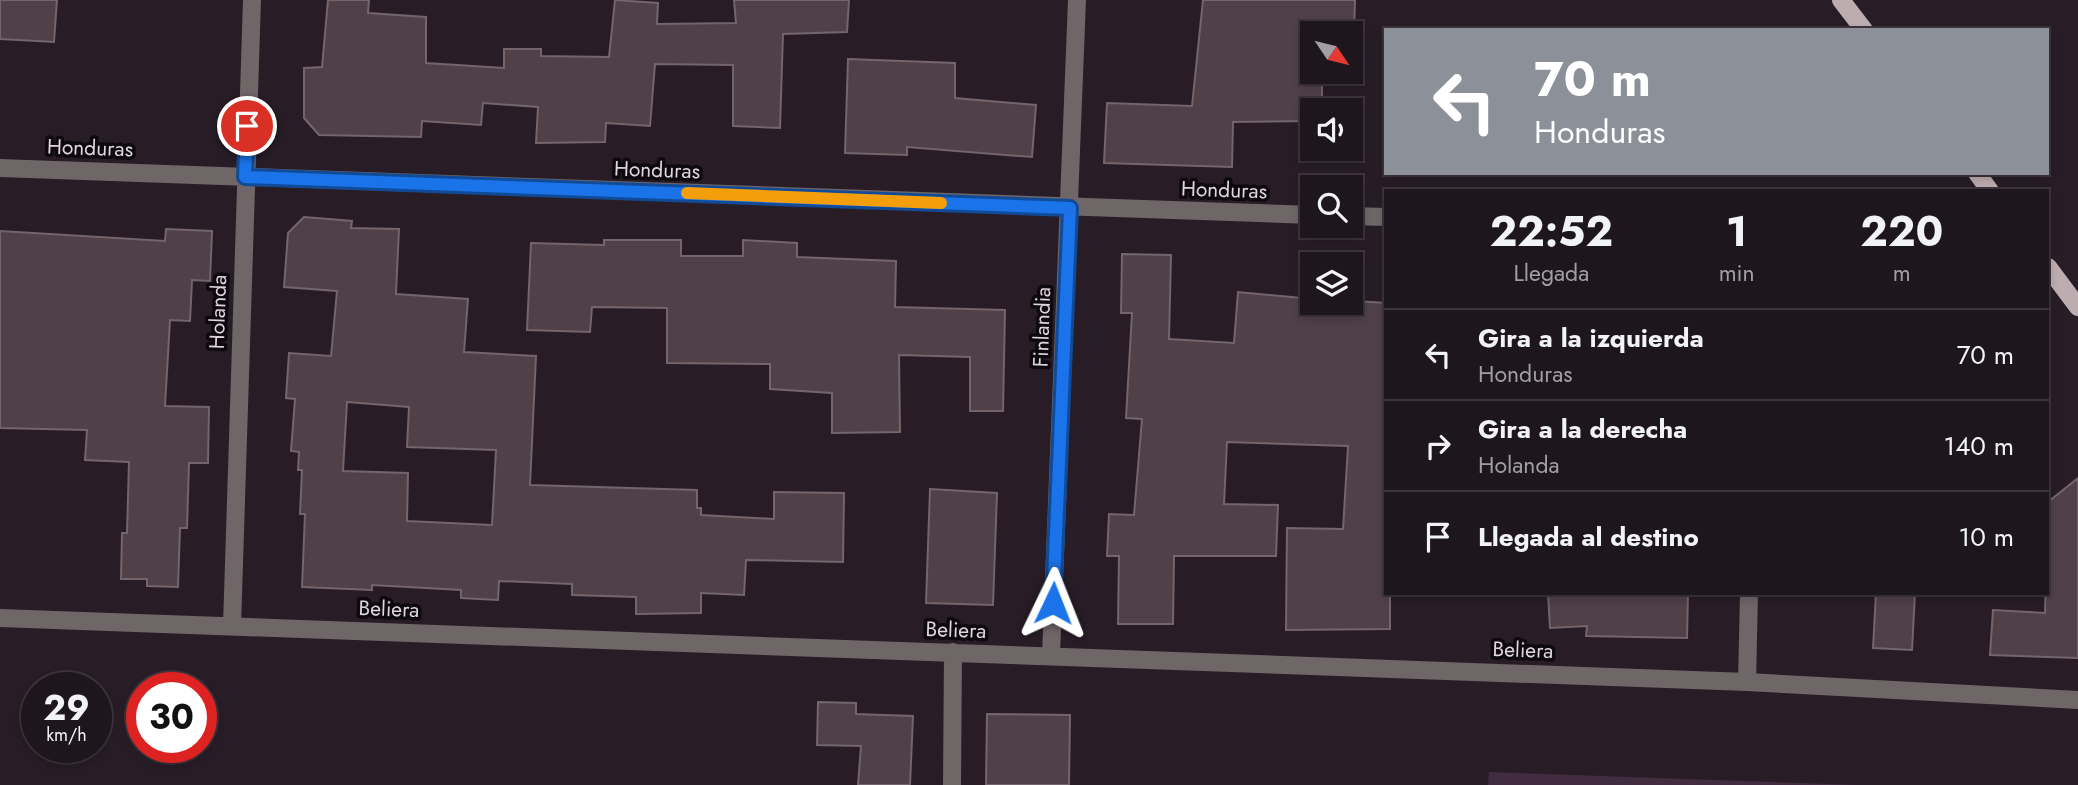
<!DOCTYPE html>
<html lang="es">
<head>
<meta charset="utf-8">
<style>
  body { margin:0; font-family:Jost,sans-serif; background:#2b232a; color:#f1f3f6; height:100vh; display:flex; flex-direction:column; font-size:26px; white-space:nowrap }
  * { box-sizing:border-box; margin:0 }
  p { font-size:23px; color:#a19fa4 }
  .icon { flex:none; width:38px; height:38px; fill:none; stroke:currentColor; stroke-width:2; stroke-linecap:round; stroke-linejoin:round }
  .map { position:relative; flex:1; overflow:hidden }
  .side { position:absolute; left:1384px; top:189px; width:665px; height:406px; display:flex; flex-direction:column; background:#1e161d; border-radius:0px; box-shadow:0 4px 10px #0003,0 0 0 2px #3c353b }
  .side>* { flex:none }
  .guide { position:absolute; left:1384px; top:28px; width:665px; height:147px; border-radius:0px; box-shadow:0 4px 10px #0003,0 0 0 2px #3c353b; background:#8c9099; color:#fff; overflow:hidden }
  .needle { width:46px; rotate:125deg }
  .tools { position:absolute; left:1300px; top:21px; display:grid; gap:14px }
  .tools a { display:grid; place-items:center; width:63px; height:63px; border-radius:0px; background:#1e161d; box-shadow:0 4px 10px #0003,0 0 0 2px #3c353b; font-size:35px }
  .speed { position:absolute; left:21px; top:672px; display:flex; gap:14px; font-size:35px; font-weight:700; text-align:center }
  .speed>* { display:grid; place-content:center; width:91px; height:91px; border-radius:50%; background:#1e161d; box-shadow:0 4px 10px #0003,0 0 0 2px #3c353b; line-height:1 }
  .speed small { font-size:18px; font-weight:400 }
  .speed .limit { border:10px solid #d22; background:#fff; color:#111 }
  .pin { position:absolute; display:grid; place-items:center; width:60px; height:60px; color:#fff; margin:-30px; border:4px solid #fff; border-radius:50%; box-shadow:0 2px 7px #0007 }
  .me { position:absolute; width:77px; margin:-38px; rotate:2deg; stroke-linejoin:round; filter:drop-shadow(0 0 5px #0008) }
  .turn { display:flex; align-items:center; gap:24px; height:147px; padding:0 35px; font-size:32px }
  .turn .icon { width:91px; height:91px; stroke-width:2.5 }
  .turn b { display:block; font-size:49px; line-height:60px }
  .eta { display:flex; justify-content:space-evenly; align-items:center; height:119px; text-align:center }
  .eta b { font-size:42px; font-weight:700; line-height:49px }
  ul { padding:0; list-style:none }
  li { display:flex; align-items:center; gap:21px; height:91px; padding:0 35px; border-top:2px solid #3c353b }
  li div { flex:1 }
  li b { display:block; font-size:26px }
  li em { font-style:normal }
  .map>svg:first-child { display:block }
</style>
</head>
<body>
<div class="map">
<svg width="2078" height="785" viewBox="0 0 2078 785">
  <rect width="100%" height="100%" fill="#281d27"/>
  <path fill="#412c40" d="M 1489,772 L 1859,785 L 1488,785 Z"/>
  <path fill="#504148" stroke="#74646c" stroke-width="2" fill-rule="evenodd" d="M 0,0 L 57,0 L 54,42 L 0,39 Z
    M 328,0 L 369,0 L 368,13 L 426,17 L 426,63 L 504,68 L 504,49 L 541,49 L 541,56 L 609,57 L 615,0 L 658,3 L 657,24 L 736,23 L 734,0 L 849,0 L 847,32 L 783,34 L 780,128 L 733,126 L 733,65 L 655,64 L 650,126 L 606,123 L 605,142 L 536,143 L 538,107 L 483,103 L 481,125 L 422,121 L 421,137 L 319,135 L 304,118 L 304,68 L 322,67 Z
    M 1203,0 L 1355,0 L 1354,35 L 1312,33 L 1312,72 L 1322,72 L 1322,110 L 1312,110 L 1312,121 L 1233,122 L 1232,167 L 1104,163 L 1107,103 L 1192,106 Z
    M 848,59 L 955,63 L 955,98 L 1036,105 L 1032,157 L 907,147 L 907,155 L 845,153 Z
    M 304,217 L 352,221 L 351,228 L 399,229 L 396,294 L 468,299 L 464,352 L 536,356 L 530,485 L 697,490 L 697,508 L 701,508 L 701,515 L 774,519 L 774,492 L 844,493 L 843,562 L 746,560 L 744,595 L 701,593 L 701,613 L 636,614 L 636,597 L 572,595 L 572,584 L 499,581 L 498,600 L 461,598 L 461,590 L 372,585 L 372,590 L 302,587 L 305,514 L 300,514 L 302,470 L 298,470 L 299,452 L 291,451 L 295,399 L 286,398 L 289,353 L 331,356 L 337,291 L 284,287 L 288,233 ZM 347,402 L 409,407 L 407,447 L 496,450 L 492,525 L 407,521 L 408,473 L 343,471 Z
    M 166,229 L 212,231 L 210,281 L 192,280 L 190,321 L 170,320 L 165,406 L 209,407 L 208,463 L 189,463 L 187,528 L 180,528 L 178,587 L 147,586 L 147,579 L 121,579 L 122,533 L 127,533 L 129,462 L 85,460 L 87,430 L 0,428 L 0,231 L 165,241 Z
    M 604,240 L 681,240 L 681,256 L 743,256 L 743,240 L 797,243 L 797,257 L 896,261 L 895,307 L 1005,310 L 1003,411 L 970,411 L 970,357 L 899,355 L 900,432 L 832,433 L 832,393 L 770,389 L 770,364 L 667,363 L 667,308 L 592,307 L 590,332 L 527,330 L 531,243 L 604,245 Z
    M 1122,254 L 1171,255 L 1169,339 L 1234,343 L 1238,292 L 1312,299 L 1312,303 L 1351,303 L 1351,264 L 1316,264 L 1317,256 L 1357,258 L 1355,301 L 1386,303 L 1386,593 L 1390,593 L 1390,629 L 1286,630 L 1287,528 L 1343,529 L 1348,446 L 1227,442 L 1224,504 L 1278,505 L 1276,556 L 1174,556 L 1173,624 L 1118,624 L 1119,556 L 1107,556 L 1109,514 L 1134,515 L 1142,419 L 1126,418 L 1132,313 L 1121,313 Z
    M 2078,478 L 2078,658 L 1990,655 L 1993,610 L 2045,613 L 2048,502 Z
    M 930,489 L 997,493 L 993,605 L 926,603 Z
    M 1548,593 L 1688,593 L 1687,638 L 1586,636 L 1587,626 L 1550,628 Z
    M 1876,593 L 1915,593 L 1912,650 L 1873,648 Z
    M 818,702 L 856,703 L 856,714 L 913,716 L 910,785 L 858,785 L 861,746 L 817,745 Z
    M 987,714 L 1070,715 L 1069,785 L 986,785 Z"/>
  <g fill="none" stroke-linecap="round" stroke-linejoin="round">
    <path stroke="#6f6668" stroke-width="18" d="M 0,168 L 1312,215
      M 1351,216 L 1386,217
      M 0,618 L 1747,682 L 2078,700
      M 232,626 L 252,0
      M 1051,655 L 1077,0
      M 1747,682 L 1749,593
      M 952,785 L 953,652"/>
    <path stroke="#beadb0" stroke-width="18" d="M 1841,0 L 1864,30
      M 1977,173 L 1990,191
      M 2048,267 L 2078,307"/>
  </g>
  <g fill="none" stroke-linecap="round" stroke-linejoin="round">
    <defs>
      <path id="route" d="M 247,126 L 245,177 L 1070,208 L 1053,603"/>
    </defs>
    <use href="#route" stroke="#114b97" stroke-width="18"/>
    <use href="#route" stroke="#1a73e8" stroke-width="12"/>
    <path stroke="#f59e0b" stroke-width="12" d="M 687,193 L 941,203"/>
  </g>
  <g text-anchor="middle" stroke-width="7" stroke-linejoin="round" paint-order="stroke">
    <g font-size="21" fill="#ded7de" stroke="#0e090d">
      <text transform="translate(90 148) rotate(2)" y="7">Honduras</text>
      <text transform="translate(657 170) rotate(2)" y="7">Honduras</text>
      <text transform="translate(1224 190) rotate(2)" y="7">Honduras</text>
      <text transform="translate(218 312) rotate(-88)" y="7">Holanda</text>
      <text transform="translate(1042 327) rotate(-88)" y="7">Finlandia</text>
      <text transform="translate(389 609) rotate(2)" y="7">Beliera</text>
      <text transform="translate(956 630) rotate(2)" y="7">Beliera</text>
      <text transform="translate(1523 650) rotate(2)" y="7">Beliera</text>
    </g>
  </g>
</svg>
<div class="tools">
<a><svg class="needle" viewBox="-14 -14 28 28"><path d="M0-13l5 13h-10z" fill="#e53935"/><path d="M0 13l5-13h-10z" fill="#a19fa4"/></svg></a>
<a><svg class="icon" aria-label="sound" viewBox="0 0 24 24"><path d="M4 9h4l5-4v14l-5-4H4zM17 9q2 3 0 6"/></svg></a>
<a><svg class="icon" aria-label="search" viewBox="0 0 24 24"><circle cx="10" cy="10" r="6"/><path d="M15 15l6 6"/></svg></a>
<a><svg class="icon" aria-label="layers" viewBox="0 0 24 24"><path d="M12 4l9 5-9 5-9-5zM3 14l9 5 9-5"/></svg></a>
</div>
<div class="speed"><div>29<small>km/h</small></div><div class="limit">30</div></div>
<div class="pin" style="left:247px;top:126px;background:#d93025"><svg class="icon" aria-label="arrive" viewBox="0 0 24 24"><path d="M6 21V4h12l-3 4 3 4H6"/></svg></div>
<svg class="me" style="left:1053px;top:603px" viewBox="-20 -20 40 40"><path d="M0-17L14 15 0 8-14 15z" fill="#1a73e8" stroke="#fff" stroke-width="4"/></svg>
<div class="guide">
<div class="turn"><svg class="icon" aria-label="left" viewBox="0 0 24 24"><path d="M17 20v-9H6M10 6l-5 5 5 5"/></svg><div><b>70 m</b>Honduras</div></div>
</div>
<section class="side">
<div class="eta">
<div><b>22:52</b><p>Llegada</p></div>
<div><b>1</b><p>min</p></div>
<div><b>220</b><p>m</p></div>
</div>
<ul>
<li><svg class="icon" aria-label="left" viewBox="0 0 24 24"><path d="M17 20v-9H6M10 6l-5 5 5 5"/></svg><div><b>Gira a la izquierda</b><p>Honduras</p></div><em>70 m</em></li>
<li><svg class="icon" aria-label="right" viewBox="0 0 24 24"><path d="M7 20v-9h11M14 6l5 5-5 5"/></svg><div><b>Gira a la derecha</b><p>Holanda</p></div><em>140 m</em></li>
<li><svg class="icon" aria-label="arrive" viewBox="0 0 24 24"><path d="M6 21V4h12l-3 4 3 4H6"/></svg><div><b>Llegada al destino</b></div><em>10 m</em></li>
</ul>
</section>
</div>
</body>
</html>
